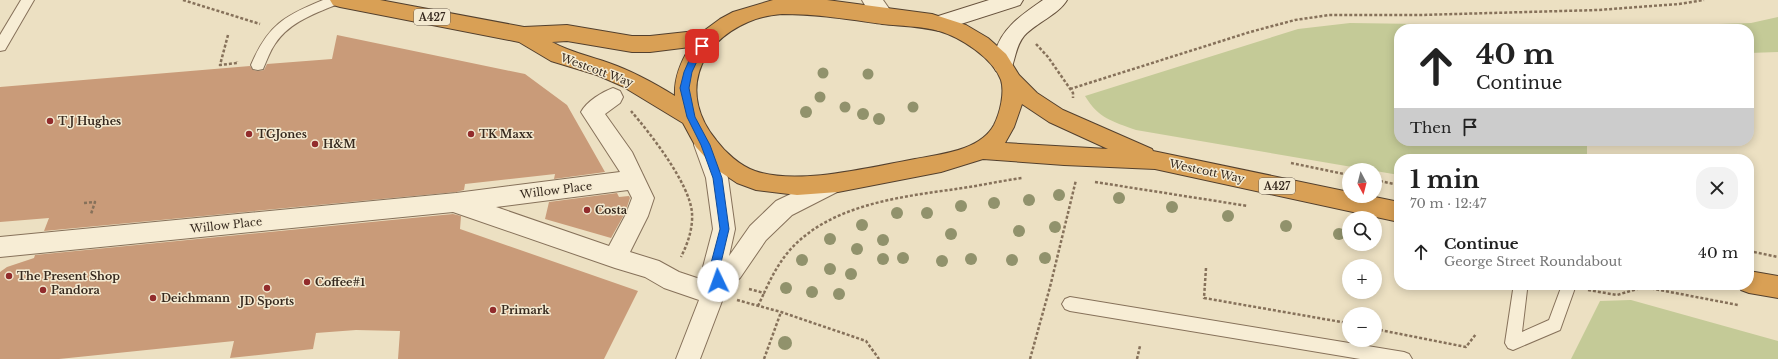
<!DOCTYPE html>
<html lang="en">
<head>
<meta charset="utf-8">
<style>
  body { margin:0; font-family:"Libre Baskerville",serif; background:#f2f2f2; color:#222; height:100vh; display:flex; flex-direction:column; font-size:15px; white-space:nowrap }
  * { box-sizing:border-box; margin:0 }
  p { font-size:13px; color:#767676 }
  .icon { flex:none; width:22px; height:22px; fill:none; stroke:currentColor; stroke-width:2; stroke-linecap:round; stroke-linejoin:round }
  .map { position:relative; flex:1; overflow:hidden }
  .drawer { position:absolute; left:1394px; top:154px; width:360px; height:136px; display:flex; flex-direction:column; background:#fff; border-radius:16px; box-shadow:0 2px 10px #0003 }
  .drawer>* { flex:none }
  .banner { position:absolute; left:1394px; top:24px; width:360px; height:122px; border-radius:16px; box-shadow:0 2px 10px #0003; background:#fff; color:#222; overflow:hidden }
  .needle { width:26px; rotate:173deg }
  .controls { position:absolute; left:1342px; top:163px; display:grid; gap:8px }
  .controls a { display:grid; place-items:center; width:40px; height:40px; border-radius:50%; background:#fff; box-shadow:0 2px 10px #0003; font-size:20px }
  .pin { position:absolute; display:grid; place-items:center; width:34px; height:34px; color:#fff; margin:-17px; border-radius:8px; box-shadow:0 2px 6px #0006 }
  .me { position:absolute; width:44px; margin:-22px; rotate:357deg; stroke-linejoin:round; filter:drop-shadow(0 0 3px #0008) }
  .turn { display:flex; align-items:center; gap:14px; height:84px; padding:0 16px; font-size:18px }
  .turn .icon { width:52px; height:52px; stroke-width:2.5 }
  .turn b { display:block; font-size:28px; line-height:34px }
  .then { display:flex; align-items:center; height:38px; padding:0 16px; background:#0003; gap:8px; font-size:15px }
  .round { display:grid; place-items:center; flex:none; width:42px; height:42px; border-radius:16px; background:#f2f2f2 }
  .headline { display:flex; align-items:center; justify-content:space-between; height:68px; padding:0 16px }
  h1 { font-size:24px; font-weight:800; line-height:30px }
  ul { padding:0; list-style:none }
  li { display:flex; align-items:center; gap:12px; height:60px; padding:0 16px }
  li div { flex:1 }
  li b { display:block; font-size:15px }
  li em { font-style:normal }
  .map>svg:first-child { display:block }
</style>
</head>
<body>
<div class="map">
<svg width="1778" height="359" viewBox="0 0 1778 359">
  <rect width="100%" height="100%" fill="#ece0c2"/>
  <path fill="#c4ca97" d="M 1778,17 L 1778,52 L 1749,53 L 1749,29 L 1399,29 L 1399,141 L 1587,141 L 1587,159 L 1399,159 L 1399,175 L 1136,130 C 1112,121 1099,119 1085,96 L 1298,29 L 1350,23 L 1621,27 L 1751,23 Z
    M 1631,300 L 1778,341 L 1778,359 L 1571,359 L 1600,301 Z"/>
  <path fill="#c99b79" d="M 337,35 L 525,74 L 567,105 L 605,172 L 554,179 L 555,174 L 465,184 L 464,190 L 456,192 L 44,231 L 49,218 L 0,222 L 0,87 L 250,66 L 253,70 L 258,71 L 264,70 L 267,64 L 332,59 Z
    M 617,193 L 619,197 L 629,196 L 630,198 L 625,213 L 611,238 L 545,219 L 549,202 Z
    M 453,214 L 461,216 L 460,229 L 638,291 L 604,359 L 398,359 L 400,331 L 356,330 L 316,333 L 313,349 L 230,358 L 234,341 L 59,359 L 0,359 L 0,272 L 7,267 L 34,258 L 35,255 Z"/>
  <g fill="none" stroke-linecap="round" stroke-linejoin="round">
    <defs>
      <path id="lane" d="M 21,0 L 34,0 L 5,50 L 0,51 L 0,35 Z
        M 323,0 L 342,0 L 340,3 C 317,13 290,21 275,44 C 270,51 267,60 263,69 L 258,70 L 253,69 L 251,65 C 268,25 284,16 323,0 Z
        M 1512,285 L 1526,285 L 1527,290 L 1522,332 L 1549,320 L 1562,285 L 1576,285 L 1560,330 L 1513,350 L 1508,348 L 1505,343 L 1513,290 Z
        M 1070,297 L 1404,352 L 1409,354 L 1412,359 L 1360,359 L 1070,311 L 1065,309 L 1062,304 L 1065,299 Z"/>
      <path id="street" d="M 862,0 L 883,0 L 895,17 L 892,22 C 877,27 869,12 862,0 Z
        M 613,88 L 620,91 L 623,97 L 620,103 L 605,114 L 632,152 L 654,198 L 648,216 L 630,252 L 659,261 L 679,272 L 706,281 L 703,267 L 713,229 L 706,178 L 694,145 L 697,139 L 705,136 L 713,139 L 728,178 L 735,229 L 729,256 L 750,226 L 776,201 L 833,174 L 841,176 L 844,183 L 841,190 L 792,215 L 766,240 L 740,278 L 727,288 L 700,359 L 676,359 L 699,300 L 664,288 L 645,277 L 615,268 L 453,212 L 0,257 L 0,237 L 456,193 L 620,172 L 581,112 C 587,101 602,92 613,88 ZM 628,190 L 632,198 L 626,214 L 609,246 L 496,207 Z"/>
      <path id="secondary" d="M 989,0 L 1023,0 L 1020,5 L 939,31 L 932,28 L 929,23 L 932,18 Z
        M 1043,0 L 1067,0 C 1059,14 1036,23 1024,36 C 1015,47 1016,59 1010,71 L 1003,73 L 996,71 C 992,64 993,60 995,53 C 1001,28 1023,14 1043,0 Z"/>
      <path id="highway" d="M 330,0 L 380,0 L 524,27 L 567,25 L 632,36 L 650,36 L 705,30 L 720,19 L 733,12 L 773,0 L 827,0 L 932,14 L 966,25 L 988,38 L 1006,54 L 1019,75 L 1037,93 L 1063,110 L 1152,149 L 1153,151 L 1349,192 L 1349,196 L 1370,196 L 1399,202 L 1399,222 L 1155,169 L 1064,165 L 983,159 L 941,172 L 838,192 L 797,195 L 756,190 L 737,183 L 716,169 L 696,147 L 683,123 L 622,86 L 597,75 L 551,61 L 519,42 L 340,7 L 333,5 ZM 782,14 C 817,14 847,19 882,24 C 901,26 920,26 939,31 C 960,37 993,58 1001,80 C 1005,93 1000,113 994,125 C 980,151 940,154 915,159 C 871,167 797,186 755,171 C 740,166 725,152 716,140 C 679,95 697,44 748,22 C 759,17 771,15 782,14 ZM 567,41 L 632,52 L 650,52 L 690,47 C 680,63 674,78 675,96 C 654,83 632,71 609,63 C 590,56 570,52 552,42 ZM 1022,104 L 1049,122 L 1108,149 L 1005,143 L 1014,127 Z
        M 1749,271 L 1778,276 L 1778,298 L 1749,293 L 1741,290 L 1739,285 L 1749,285 Z"/>
    </defs>
    <use href="#lane" stroke="#86715a" stroke-width="2"/>
    <use href="#street" stroke="#86715a" stroke-width="2"/>
    <use href="#secondary" stroke="#67523d" stroke-width="2"/>
    <use href="#highway" stroke="#53402e" stroke-width="2"/>
    <path stroke="#86715a" stroke-width="2.5" stroke-dasharray="3 2" stroke-linecap="butt" d="M 183,0 L 260,24
      M 228,35 L 220,65 L 237,63 L 237,61
      M 1036,44 L 1048,57 L 1073,93 L 1073,98
      M 1070,89 L 1250,32 L 1295,20 L 1329,15 L 1420,15 L 1598,10 L 1679,4 L 1704,0
      M 631,111 C 650,133 690,184 692,213 C 693,228 688,243 681,257
      M 1291,163 L 1349,175
      M 1375,180 L 1399,185
      M 1095,182 L 1248,206
      M 84,203 L 95,202 L 91,214
      M 1749,251 L 1778,257
      M 1206,268 L 1204,298 L 1347,323
      M 749,289 L 764,293 C 771,278 778,264 789,251 C 829,205 899,197 956,189 C 978,186 1000,181 1022,178
      M 1588,290 L 1617,295 L 1644,287 L 1738,305
      M 737,300 L 781,312 L 866,341 L 879,359
      M 758,306 L 764,293
      M 1347,329 L 1347,323 L 1349,323
      M 1375,329 L 1466,347 L 1476,334
      M 764,359 L 781,312
      M 1030,359 L 1050,287 L 1076,180
      M 1137,359 L 1140,346"/>
    <use href="#lane" fill="#f7edd5" fill-rule="evenodd"/>
    <use href="#street" fill="#f7edd5" fill-rule="evenodd"/>
    <use href="#secondary" fill="#f7edd5" fill-rule="evenodd"/>
    <use href="#highway" fill="#d9a055" fill-rule="evenodd"/>
  </g>
  <g fill="#91926c">
    <circle cx="823" cy="73" r="5.5"/>
    <circle cx="868" cy="74" r="5.5"/>
    <circle cx="820" cy="97" r="5.5"/>
    <circle cx="845" cy="107" r="5.5"/>
    <circle cx="913" cy="107" r="5.5"/>
    <circle cx="806" cy="112" r="6"/>
    <circle cx="863" cy="114" r="6"/>
    <circle cx="879" cy="119" r="6"/>
    <circle cx="1059" cy="195" r="6"/>
    <circle cx="1119" cy="198" r="6"/>
    <circle cx="1029" cy="200" r="6"/>
    <circle cx="994" cy="203" r="6"/>
    <circle cx="961" cy="206" r="6"/>
    <circle cx="1172" cy="207" r="6"/>
    <circle cx="897" cy="213" r="6"/>
    <circle cx="927" cy="213" r="6"/>
    <circle cx="1228" cy="216" r="6"/>
    <circle cx="862" cy="225" r="6"/>
    <circle cx="1286" cy="226" r="6"/>
    <circle cx="1055" cy="227" r="6"/>
    <circle cx="1019" cy="231" r="6"/>
    <circle cx="951" cy="234" r="6"/>
    <circle cx="1339" cy="234" r="6"/>
    <circle cx="830" cy="239" r="6"/>
    <circle cx="883" cy="240" r="6"/>
    <circle cx="857" cy="249" r="6"/>
    <circle cx="903" cy="258" r="6"/>
    <circle cx="1045" cy="258" r="6"/>
    <circle cx="883" cy="259" r="6"/>
    <circle cx="971" cy="259" r="6"/>
    <circle cx="802" cy="260" r="6"/>
    <circle cx="1012" cy="260" r="6"/>
    <circle cx="942" cy="261" r="6"/>
    <circle cx="830" cy="269" r="6"/>
    <circle cx="851" cy="274" r="6"/>
    <circle cx="786" cy="288" r="6"/>
    <circle cx="812" cy="292" r="6"/>
    <circle cx="839" cy="294" r="6"/>
    <circle cx="785" cy="343" r="7"/>
  </g>
  <path fill="#1a73e8" stroke="#114b97" d="M 702,43 L 707,46 L 699,57 L 692,72 L 689,88 L 695,117 L 710,145 L 722,178 L 729,229 L 720,267 L 722,281 L 721,284 L 718,285 L 714,284 L 710,267 L 720,229 L 713,178 L 701,145 L 687,117 L 680,88 L 684,72 L 691,56 L 699,44 Z"/>
  <g fill="#922c2c" stroke="#f4ead1" stroke-width="1.5">
    <circle cx="50" cy="121" r="4"/>
    <circle cx="249" cy="134" r="4"/>
    <circle cx="471" cy="134" r="4"/>
    <circle cx="315" cy="144" r="4"/>
    <circle cx="587" cy="210" r="4"/>
    <circle cx="9" cy="276" r="4"/>
    <circle cx="307" cy="282" r="4"/>
    <circle cx="267" cy="288" r="4"/>
    <circle cx="43" cy="290" r="4"/>
    <circle cx="153" cy="298" r="4"/>
    <circle cx="493" cy="310" r="4"/>
  </g>
  <g text-anchor="middle" stroke-width="3" stroke-linejoin="round" paint-order="stroke">
    <g fill="#f4ead1" stroke="#6f6354" stroke-width="1">
      <rect x="414" y="9" width="36" height="16" rx="3"/>
      <rect x="1259" y="178" width="36" height="16" rx="3"/>
    </g>
    <g font-size="10" font-weight="bold" fill="#36291e">
      <text x="432" y="21">A427</text>
      <text x="1277" y="190">A427</text>
    </g>
    <g font-size="11" fill="#36291e" stroke="#f4ead1">
      <text transform="translate(597 70) rotate(20)" y="4">Westcott Way</text>
      <text transform="translate(1207 171) rotate(12)" y="4">Westcott Way</text>
      <text transform="translate(556 190) rotate(-7)" y="4">Willow Place</text>
      <text transform="translate(226 225) rotate(-6)" y="4">Willow Place</text>
    </g>
    <g font-size="11" font-weight="bold" fill="#36291e" stroke="#f4ead1" text-anchor="start">
      <text x="58" y="125">T J Hughes</text>
      <text x="257" y="138">TGJones</text>
      <text x="479" y="138">TK Maxx</text>
      <text x="323" y="148">H&amp;M</text>
      <text x="595" y="214">Costa</text>
      <text x="17" y="280">The Present Shop</text>
      <text x="315" y="286">Coffee#1</text>
      <text x="51" y="294">Pandora</text>
      <text x="161" y="302">Deichmann</text>
      <text x="267" y="305" text-anchor="middle">JD Sports</text>
      <text x="501" y="314">Primark</text>
    </g>
  </g>
</svg>
<div class="controls">
<a><svg class="needle" viewBox="-14 -14 28 28"><path d="M0-13l5 13h-10z" fill="#e53935"/><path d="M0 13l5-13h-10z" fill="#767676"/></svg></a>
<a><svg class="icon" aria-label="search" viewBox="0 0 24 24"><circle cx="10" cy="10" r="6"/><path d="M15 15l6 6"/></svg></a>
<a>+</a>
<a>−</a>
</div>
<div class="pin" style="left:702px;top:46px;background:#d93025"><svg class="icon" aria-label="arrive" viewBox="0 0 24 24"><path d="M6 21V4h12l-3 4 3 4H6"/></svg></div>
<svg class="me" style="left:718px;top:281px" viewBox="-20 -20 40 40"><circle r="19" fill="#fff"/><path d="M0-13L10 11 0 6-10 11z" fill="#1a73e8"/></svg>
<div class="banner">
<div class="turn"><svg class="icon" aria-label="ahead" viewBox="0 0 24 24"><path d="M12 20V5M6 11l6-6 6 6"/></svg><div><b>40 m</b>Continue</div></div>
<div class="then">Then<svg class="icon" aria-label="arrive" viewBox="0 0 24 24"><path d="M6 21V4h12l-3 4 3 4H6"/></svg></div>
</div>
<section class="drawer">
<div class="headline"><div><h1>1 min</h1><p>70 m · 12:47</p></div><a class="round"><svg class="icon" aria-label="close" viewBox="0 0 24 24"><path d="M6 6l12 12M18 6L6 18"/></svg></a></div>
<ul>
<li><svg class="icon" aria-label="ahead" viewBox="0 0 24 24"><path d="M12 20V5M6 11l6-6 6 6"/></svg><div><b>Continue</b><p>George Street Roundabout</p></div><em>40 m</em></li>
</ul>
</section>
</div>
</body>
</html>
